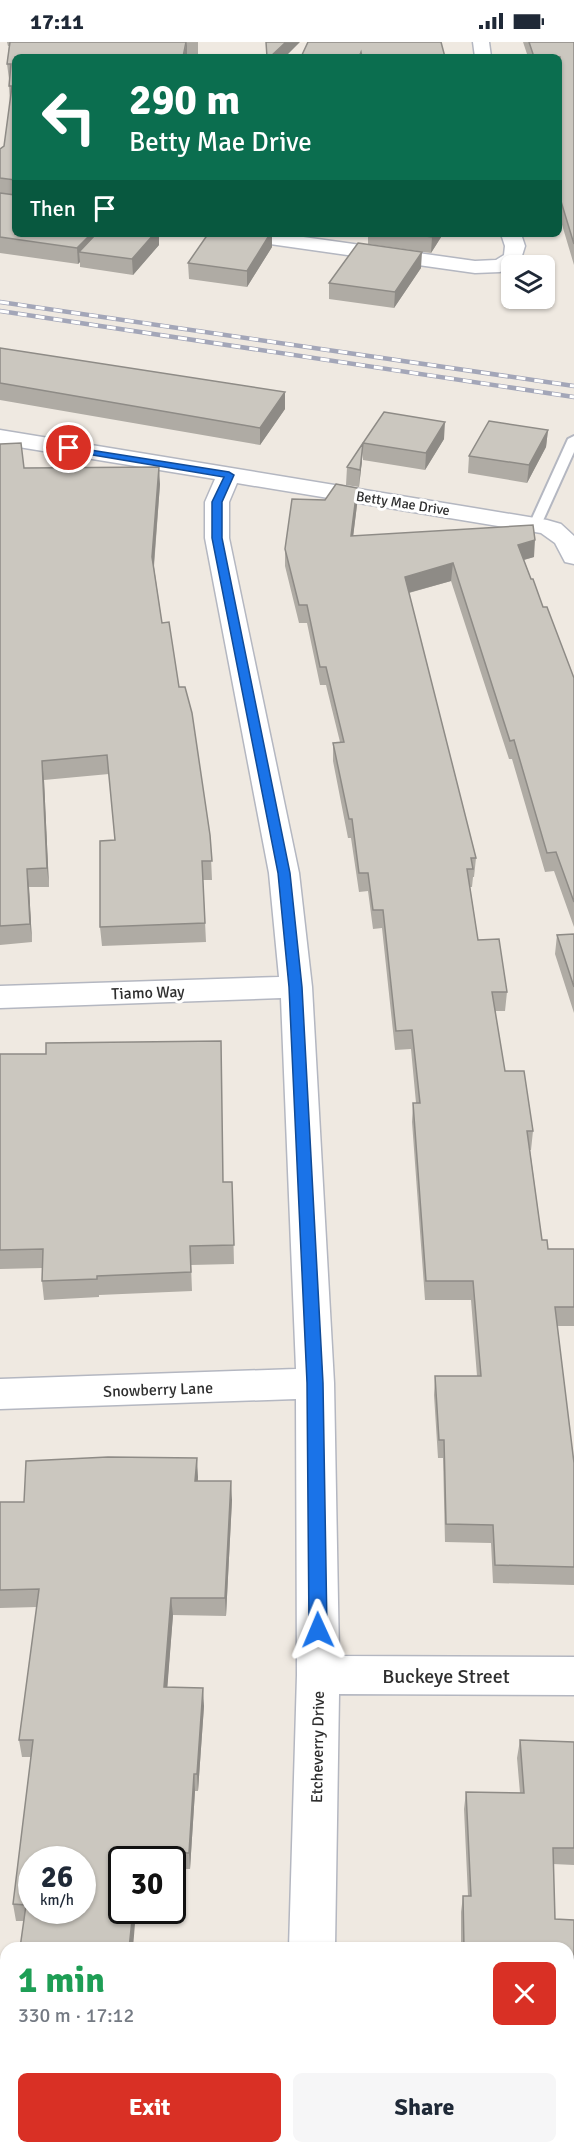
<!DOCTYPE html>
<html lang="en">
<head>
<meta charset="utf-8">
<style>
  body { margin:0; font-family:Signika,sans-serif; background:#f6f6f7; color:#1f2937; height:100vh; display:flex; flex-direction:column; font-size:22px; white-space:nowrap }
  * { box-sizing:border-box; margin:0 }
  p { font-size:20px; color:#747a83 }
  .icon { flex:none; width:33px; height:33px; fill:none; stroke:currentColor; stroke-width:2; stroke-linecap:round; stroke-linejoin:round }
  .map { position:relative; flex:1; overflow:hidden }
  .sheet { position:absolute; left:0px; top:1900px; width:574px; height:212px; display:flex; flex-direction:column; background:#fff; border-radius:18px 18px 0 0; box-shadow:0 2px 4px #0004 }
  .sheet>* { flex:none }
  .banner { position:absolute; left:12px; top:12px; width:550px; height:183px; border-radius:9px; box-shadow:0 2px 4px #0004; background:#0b6e4f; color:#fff; overflow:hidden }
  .buttons { position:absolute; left:501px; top:213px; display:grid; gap:12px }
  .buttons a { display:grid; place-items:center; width:54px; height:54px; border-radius:9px; background:#fff; box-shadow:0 2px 4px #0004; font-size:30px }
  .speed { position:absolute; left:18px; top:1804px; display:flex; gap:12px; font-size:30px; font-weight:700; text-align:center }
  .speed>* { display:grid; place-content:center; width:78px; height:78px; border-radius:50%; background:#fff; box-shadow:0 2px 4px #0004; line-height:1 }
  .speed small { font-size:15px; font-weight:400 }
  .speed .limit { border:3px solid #111; border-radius:9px; background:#fff; color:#111 }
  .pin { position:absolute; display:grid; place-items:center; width:51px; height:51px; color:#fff; margin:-26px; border:3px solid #fff; border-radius:50%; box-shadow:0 2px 6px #0007 }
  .me { position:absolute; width:66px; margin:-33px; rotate:359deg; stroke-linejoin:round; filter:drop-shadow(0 0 4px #0008) }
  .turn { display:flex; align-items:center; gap:21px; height:126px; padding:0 18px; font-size:27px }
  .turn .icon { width:78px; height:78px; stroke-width:2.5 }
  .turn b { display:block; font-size:42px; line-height:51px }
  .then { display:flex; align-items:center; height:57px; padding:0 18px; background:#0003; gap:12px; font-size:22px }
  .round { display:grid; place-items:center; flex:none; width:63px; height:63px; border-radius:9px; background:#f6f6f7 }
  .summary { display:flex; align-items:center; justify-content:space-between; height:102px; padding:0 18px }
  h1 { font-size:36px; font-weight:800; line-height:45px; color:#1e9e55 }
  .primary-button { display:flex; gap:12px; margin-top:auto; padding:12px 18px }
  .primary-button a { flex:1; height:69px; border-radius:9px; background:#d93025; color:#fff; font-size:24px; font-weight:800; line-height:69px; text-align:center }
  .primary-button a+a { background:#f6f6f7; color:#1f2937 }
  .status { display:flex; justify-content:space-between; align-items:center; height:42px; padding:0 30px; background:#fff; direction:ltr }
  .status svg { height:16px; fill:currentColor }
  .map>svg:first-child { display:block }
</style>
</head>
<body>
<div class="status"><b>17:11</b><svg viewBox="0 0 49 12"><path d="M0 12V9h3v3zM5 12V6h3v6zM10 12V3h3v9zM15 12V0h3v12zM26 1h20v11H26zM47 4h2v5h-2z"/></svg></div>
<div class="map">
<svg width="574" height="2111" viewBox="0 0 574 2111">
  <rect width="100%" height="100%" fill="#efe9e1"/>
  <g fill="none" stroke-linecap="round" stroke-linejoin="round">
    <defs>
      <path id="lane" d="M 574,394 L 574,410 L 541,483 L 535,487 L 531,486 L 529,483 L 568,397 Z"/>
      <path id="street" d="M 473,0 L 489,0 L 491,15 L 475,15 Z
        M 231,192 L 282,192 L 475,219 L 496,218 L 504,213 L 505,204 L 501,192 L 521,192 L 525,204 L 520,220 L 500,230 L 475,231 L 241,198 L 234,196 Z
        M 0,388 L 547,478 L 561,482 L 574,494 L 574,522 L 565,520 L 555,501 L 541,491 L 237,441 L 229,460 L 229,496 L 299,831 L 312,945 L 334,1341 L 339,1614 L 574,1615 L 574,1653 L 339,1652 L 335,1906 L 289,1906 L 297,1633 L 296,1357 L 0,1367 L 0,1337 L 296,1327 L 281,956 L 0,966 L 0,944 L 279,935 L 269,831 L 205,496 L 205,460 L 215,437 L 0,402 Z
        M 280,2106 L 330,2106 L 330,2111 L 280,2111 Z"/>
    </defs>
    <use href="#lane" stroke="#b4b7c1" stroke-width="4"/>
    <use href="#street" stroke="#b4b7c1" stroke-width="3"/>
    <use href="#lane" fill="#fff" fill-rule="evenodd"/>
    <use href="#street" fill="#fff" fill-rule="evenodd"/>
    <defs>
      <path id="rail" d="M 0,260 L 574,344
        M 0,269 L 574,355"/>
    </defs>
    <use href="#rail" stroke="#a3a6b8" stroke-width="4.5"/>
    <use href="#rail" stroke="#fff" stroke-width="3" stroke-dasharray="9" stroke-linecap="butt"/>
  </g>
  <path fill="#afaba4" d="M 7,0 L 198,0 L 198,12 L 187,12 L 15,192 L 159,192 L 159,203 L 133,233 L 80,225 L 80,220 L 78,222 L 0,211 L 0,107 L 4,104 L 10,59 L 9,44 L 9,37 L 7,22 L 9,4 L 8,4 Z
    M 523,0 L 574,0 L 574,223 L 560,176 L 560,15 L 528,15 Z
    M 208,192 L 272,192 L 272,205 L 247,245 L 189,237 L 188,221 Z
    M 368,192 L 443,192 L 431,211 L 368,202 Z
    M 421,226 L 394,266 L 329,257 L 329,241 Z
    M 0,306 L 285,367 L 260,403 L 0,358 Z
    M 548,388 L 546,405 L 527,441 L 468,431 L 469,414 Z
    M 444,397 L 425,428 L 363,418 L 363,401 Z
    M 363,401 L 362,418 L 359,445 L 346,443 L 347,425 Z
    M 0,402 L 24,426 L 160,442 L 154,525 L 162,581 L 179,645 L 210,793 L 212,838 L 203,838 L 206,900 L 102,904 L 100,885 L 115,798 L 109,732 L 44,738 L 49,845 L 29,845 L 32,900 L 0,903 Z
    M 357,446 L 357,463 L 353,494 L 534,515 L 524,518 L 531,537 L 574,636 L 574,885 L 554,829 L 545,830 L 512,717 L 509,717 L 451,539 L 409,551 L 476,816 L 474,835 L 473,835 L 472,845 L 470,845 L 478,898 L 507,950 L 505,969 L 495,969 L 505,1029 L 533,1089 L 531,1108 L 530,1108 L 542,1198 L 548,1207 L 574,1207 L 574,1284 L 557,1284 L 574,1421 L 574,1543 L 493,1541 L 491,1501 L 445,1500 L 443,1416 L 438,1416 L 434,1353 L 435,1334 L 477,1334 L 471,1258 L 425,1258 L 412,1080 L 413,1061 L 416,1061 L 411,1007 L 395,1008 L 382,886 L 373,887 L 368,849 L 359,850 L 351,796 L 348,796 L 333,719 L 333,701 L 340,700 L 326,643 L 320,643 L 307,581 L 299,581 L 285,524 L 285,507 L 325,458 Z
    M 574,892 L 574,971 L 555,912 L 557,893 Z
    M 0,1012 L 223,1140 L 232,1140 L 234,1222 L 191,1223 L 192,1249 L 99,1253 L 99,1255 L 44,1258 L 42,1239 L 43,1226 L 0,1227 Z
    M 198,1435 L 198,1439 L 232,1458 L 226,1574 L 173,1573 L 167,1645 L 204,1664 L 198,1749 L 195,1749 L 190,1827 L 172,1827 L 172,1818 L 122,1818 L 24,1879 L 16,1879 L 13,1862 L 31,1715 L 22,1715 L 19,1698 L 37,1565 L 0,1566 L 0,1460 L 24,1460 Z
    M 520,1698 L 574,1700 L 574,1823 L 553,1822 L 555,1877 L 574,1878 L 574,2111 L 466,2111 L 466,2106 L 568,2106 L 568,1906 L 461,1906 L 461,1870 L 463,1854 L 468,1854 L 464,1767 L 466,1750 L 520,1751 L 517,1716 Z"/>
  <path fill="#8e8b86" d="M 187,0 L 187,15 L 183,15 Z
    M 286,0 L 300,0 L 285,15 L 270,15 Z
    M 91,192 L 108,192 L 79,210 L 80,220 L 78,222 L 77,206 Z
    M 154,192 L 159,192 L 159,203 L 133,233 L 132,217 Z
    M 270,192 L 272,192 L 272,205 L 247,245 L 247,229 Z
    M 434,192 L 443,192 L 431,211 L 432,195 Z
    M 422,210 L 421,226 L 394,266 L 395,250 Z
    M 285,350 L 285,367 L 260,403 L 260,386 Z
    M 445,380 L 444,397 L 425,428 L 426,411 Z
    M 548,388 L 546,405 L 527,441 L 529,423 Z
    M 363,401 L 362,418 L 359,445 L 360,428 Z
    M 159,425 L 160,442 L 153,533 L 152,515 Z
    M 357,446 L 357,463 L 351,512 L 351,494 Z
    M 535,498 L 534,515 L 516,520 L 518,503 Z
    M 453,521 L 451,539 L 404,552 L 405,535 Z
    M 42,719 L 44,738 L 49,845 L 47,826 Z
    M 27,827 L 29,845 L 32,900 L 30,882 Z
    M 197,1416 L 198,1435 L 196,1457 L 195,1439 Z
    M 231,1439 L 232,1458 L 226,1574 L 225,1556 Z
    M 171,1556 L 173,1573 L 166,1663 L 164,1645 Z
    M 203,1646 L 204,1664 L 198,1749 L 197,1732 Z
    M 194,1732 L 195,1749 L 190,1827 L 189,1811 Z
    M 133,1869 L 136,1869 L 133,1906 L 129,1906 Z
    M 167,2106 L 170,2106 L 170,2111 L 167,2111 Z"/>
  <path fill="#cbc7bf" stroke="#8e8b86" stroke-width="1.5" fill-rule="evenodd" d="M 10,0 L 186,0 L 183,15 L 15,15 L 15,138 L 0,136 L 0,107 L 4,104 L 12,44 L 9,44 L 11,22 L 7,22 Z
    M 266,0 L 286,0 L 270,15 L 267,15 Z
    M 308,0 L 441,0 L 445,15 L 362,15 L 361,10 L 359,15 L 301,15 Z
    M 529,0 L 574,0 L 574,202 L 560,156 L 560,15 L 534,15 Z
    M 0,151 L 15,153 L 15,192 L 91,192 L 77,206 L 0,195 Z
    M 96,192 L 154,192 L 132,217 L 79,210 Z
    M 208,192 L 270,192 L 247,229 L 188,221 Z
    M 412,192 L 434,192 L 432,195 Z
    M 358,201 L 422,210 L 395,250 L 329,241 Z
    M 0,306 L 285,350 L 260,386 L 0,341 Z
    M 384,370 L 445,380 L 426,411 L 363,401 Z
    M 489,379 L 548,388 L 529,423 L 469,414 Z
    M 21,401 L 24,426 L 159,425 L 152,515 L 162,581 L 169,580 L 179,645 L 185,645 L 192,671 L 210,793 L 212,819 L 202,819 L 205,881 L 100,885 L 100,799 L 115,798 L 107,713 L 42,719 L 47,826 L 27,827 L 30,882 L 0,884 L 0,402 Z
    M 363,401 L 360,428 L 347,425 Z
    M 336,442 L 357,446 L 351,494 L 533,483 L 535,498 L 518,503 L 531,537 L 533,537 L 543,565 L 547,565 L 574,636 L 574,860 L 556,810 L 547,811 L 514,698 L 510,699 L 453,521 L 405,535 L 476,816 L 471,816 L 473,827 L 467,827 L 478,898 L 499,897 L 507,950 L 492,950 L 505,1029 L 524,1029 L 533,1089 L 527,1089 L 542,1198 L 547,1198 L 548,1207 L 574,1207 L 574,1265 L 555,1265 L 574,1421 L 574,1525 L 495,1523 L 493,1483 L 446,1482 L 444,1398 L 439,1398 L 435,1334 L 481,1334 L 473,1239 L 426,1239 L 413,1061 L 420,1061 L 412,988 L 396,989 L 383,868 L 373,868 L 368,831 L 359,831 L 352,777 L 349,777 L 333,701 L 344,700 L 326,625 L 320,625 L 307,563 L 299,563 L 285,507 L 292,457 L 325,458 Z
    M 574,892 L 574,945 L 557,893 Z
    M 221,999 L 223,1140 L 232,1140 L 234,1203 L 190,1204 L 191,1230 L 97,1234 L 97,1237 L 42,1239 L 43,1207 L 0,1208 L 0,1012 L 46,1012 L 46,1001 Z
    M 108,1415 L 197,1416 L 195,1439 L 231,1439 L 225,1556 L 171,1556 L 164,1645 L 203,1646 L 197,1732 L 194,1732 L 189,1811 L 139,1810 L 138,1818 L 122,1818 L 122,1869 L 133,1869 L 129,1906 L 20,1906 L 26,1863 L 13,1862 L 33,1698 L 19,1698 L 39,1547 L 0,1548 L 0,1460 L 24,1460 L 26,1419 ZM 32,1818 L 82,1818 L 82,1869 L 32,1869 Z
    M 520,1698 L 574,1700 L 574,1806 L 553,1806 L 555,1877 L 574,1878 L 574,2111 L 468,2111 L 468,2106 L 568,2106 L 568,1906 L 464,1906 L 463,1854 L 471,1854 L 466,1750 L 524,1751 Z
    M 3,1962 L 6,1962 L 6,2106 L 167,2106 L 167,2111 L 0,2111 L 0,2066 L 2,2052 L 0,2052 L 0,1982 Z"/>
  <path fill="#1a73e8" stroke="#114b97" stroke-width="1.5" d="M 65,404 L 229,430 L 234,433 L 222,460 L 222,496 L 290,831 L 302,945 L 323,1341 L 327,1588 L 324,1594 L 318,1596 L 312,1594 L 309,1588 L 307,1341 L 289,945 L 278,831 L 212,496 L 212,460 L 224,435 L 69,409 L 64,406 Z"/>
  <g text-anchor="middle" stroke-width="6" stroke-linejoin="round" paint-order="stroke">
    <g font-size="14" fill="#2e2e2e" stroke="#fff">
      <text transform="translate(403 461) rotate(9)" y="5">Betty Mae Drive</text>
    </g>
    <g font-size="16" fill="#2e2e2e" stroke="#fff">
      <text transform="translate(148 950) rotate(-2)" y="6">Tiamo Way</text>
      <text transform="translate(158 1347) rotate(-2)" y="6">Snowberry Lane</text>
      <text transform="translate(317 1705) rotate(-89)" y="6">Etcheverry Drive</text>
    </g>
    <g font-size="20" fill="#2e2e2e" stroke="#fff">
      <text x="446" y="1641">Buckeye Street</text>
    </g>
  </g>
</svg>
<div class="buttons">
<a><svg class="icon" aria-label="layers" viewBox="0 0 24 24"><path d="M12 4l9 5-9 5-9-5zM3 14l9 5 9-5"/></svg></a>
</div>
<div class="speed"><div>26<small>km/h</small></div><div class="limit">30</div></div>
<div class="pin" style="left:69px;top:406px;background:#d93025"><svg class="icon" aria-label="arrive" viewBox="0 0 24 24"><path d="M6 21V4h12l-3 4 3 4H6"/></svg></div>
<svg class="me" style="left:318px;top:1588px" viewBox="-20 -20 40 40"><path d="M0-17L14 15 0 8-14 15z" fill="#1a73e8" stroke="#fff" stroke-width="4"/></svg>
<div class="banner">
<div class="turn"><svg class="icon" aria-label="left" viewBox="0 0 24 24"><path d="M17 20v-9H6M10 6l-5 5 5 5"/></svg><div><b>290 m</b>Betty Mae Drive</div></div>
<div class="then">Then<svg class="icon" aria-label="arrive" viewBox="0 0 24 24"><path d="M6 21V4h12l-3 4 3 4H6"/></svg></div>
</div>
<section class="sheet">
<div class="summary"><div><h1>1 min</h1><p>330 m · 17:12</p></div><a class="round" style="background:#d93025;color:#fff"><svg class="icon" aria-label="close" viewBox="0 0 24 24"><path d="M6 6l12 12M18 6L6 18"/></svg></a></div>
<div class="primary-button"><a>Exit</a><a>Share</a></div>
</section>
</div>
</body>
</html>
